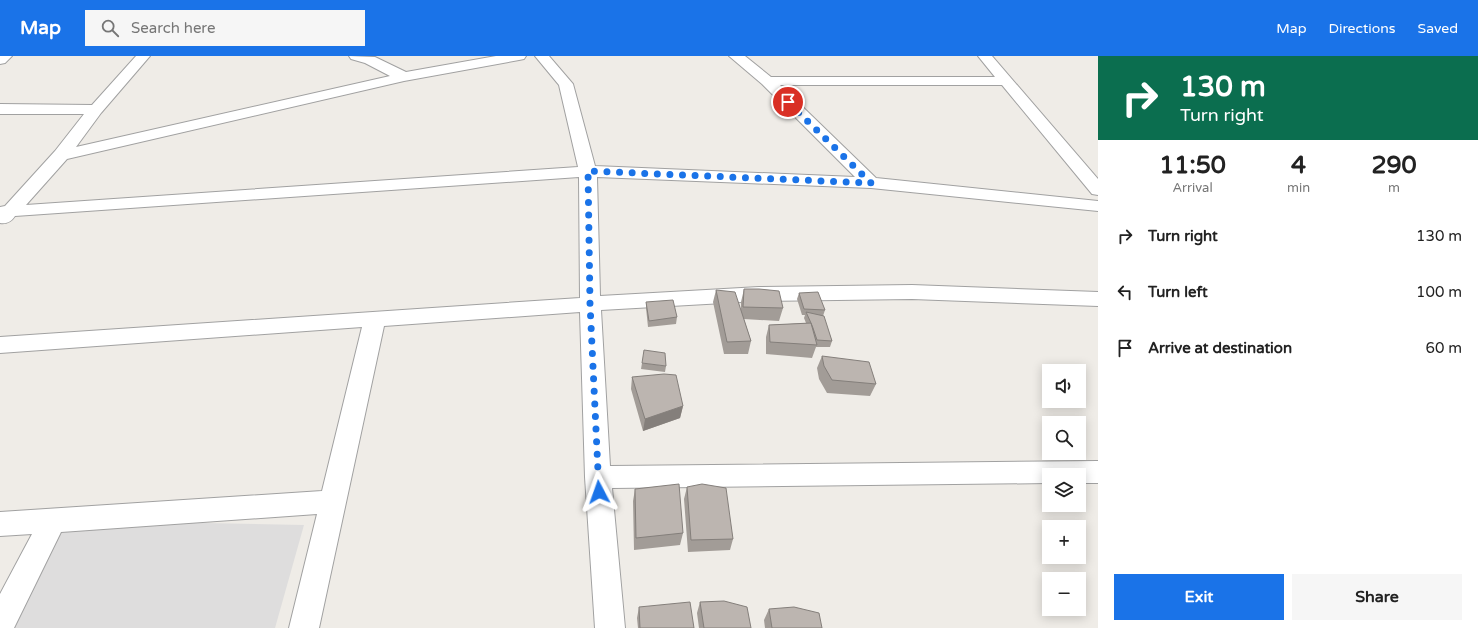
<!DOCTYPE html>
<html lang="en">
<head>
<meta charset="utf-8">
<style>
  body { margin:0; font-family:"Varela Round",sans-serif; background:#f6f6f6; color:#222; height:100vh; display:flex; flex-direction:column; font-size:15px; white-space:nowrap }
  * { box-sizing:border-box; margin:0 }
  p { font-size:13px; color:#767676 }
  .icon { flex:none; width:22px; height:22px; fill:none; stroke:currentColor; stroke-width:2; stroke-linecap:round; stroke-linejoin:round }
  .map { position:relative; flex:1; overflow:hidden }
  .details { display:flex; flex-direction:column; background:#fff; width:380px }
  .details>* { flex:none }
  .guide { background:#0b6e4f; color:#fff; overflow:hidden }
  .tools { position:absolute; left:1042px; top:308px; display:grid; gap:8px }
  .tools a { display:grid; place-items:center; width:44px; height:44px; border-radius:0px; background:#fff; box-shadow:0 2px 10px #0003; font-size:20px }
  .pin { position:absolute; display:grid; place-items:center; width:34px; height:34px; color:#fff; margin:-17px; border:2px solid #fff; border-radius:50%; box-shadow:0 1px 4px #0007 }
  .me { position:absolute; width:44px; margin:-22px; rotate:356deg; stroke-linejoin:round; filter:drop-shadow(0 0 3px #0008) }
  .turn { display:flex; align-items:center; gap:14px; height:84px; padding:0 16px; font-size:18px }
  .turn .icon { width:52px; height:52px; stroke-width:2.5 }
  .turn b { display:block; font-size:28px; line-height:34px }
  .eta { display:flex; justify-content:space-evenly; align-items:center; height:68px; text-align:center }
  .eta b { font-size:24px; font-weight:700; line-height:28px }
  .cta { display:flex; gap:8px; margin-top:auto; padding:8px 16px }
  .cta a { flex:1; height:46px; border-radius:0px; background:#1a73e8; color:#fff; font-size:16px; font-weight:700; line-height:46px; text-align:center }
  .cta a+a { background:#f6f6f6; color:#222 }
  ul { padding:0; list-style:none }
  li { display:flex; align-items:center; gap:12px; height:56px; padding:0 16px }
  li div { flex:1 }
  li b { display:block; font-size:15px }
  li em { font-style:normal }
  header { display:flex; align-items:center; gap:24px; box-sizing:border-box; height:56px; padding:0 20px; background:#1a73e8; color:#fff }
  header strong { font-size:19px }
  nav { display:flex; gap:22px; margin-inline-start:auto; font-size:14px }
  .search { width:280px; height:36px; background:#f6f6f6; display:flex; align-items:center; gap:10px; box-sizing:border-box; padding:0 14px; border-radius:0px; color:#767676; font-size:15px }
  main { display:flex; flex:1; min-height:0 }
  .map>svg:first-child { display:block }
</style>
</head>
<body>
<header>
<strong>Map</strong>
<div class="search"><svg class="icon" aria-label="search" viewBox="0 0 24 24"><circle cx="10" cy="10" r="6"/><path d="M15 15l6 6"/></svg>Search here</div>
<nav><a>Map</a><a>Directions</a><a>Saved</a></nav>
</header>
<main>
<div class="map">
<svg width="1098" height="572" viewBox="0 0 1098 572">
  <rect width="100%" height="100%" fill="#efece7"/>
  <path fill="#dedddd" d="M 53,464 L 304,469 L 275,572 L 10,572 Z"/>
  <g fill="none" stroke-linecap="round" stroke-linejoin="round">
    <defs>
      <path id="minor" d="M 0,0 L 12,0 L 5,7 L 0,8 Z
        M 136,0 L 150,0 L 101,57 L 76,91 L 390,20 L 365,7 L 351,3 L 349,0 L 375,1 L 406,16 L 496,0 L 526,0 L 524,3 L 519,4 L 404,25 L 67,103 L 26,149 L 578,111 L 559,29 L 535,0 L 549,0 L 573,28 L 595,110 L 855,121 L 762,28 L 729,0 L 745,0 L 771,21 L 995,21 L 978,0 L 992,0 L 1098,123 L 1098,139 L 1092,138 L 1002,29 L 780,29 L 876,122 L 1098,145 L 1098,155 L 871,132 L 597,121 L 600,240 L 759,231 L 912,229 L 1098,236 L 1098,250 L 912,243 L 759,245 L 601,254 L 610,410 L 1098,405 L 1098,427 L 1079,427 L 1079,419 L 1049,419 L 1049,427 L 612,432 L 625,572 L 595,572 L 585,421 L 580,256 L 384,270 L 319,572 L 289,572 L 317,458 L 61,476 L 14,572 L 0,572 L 0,538 L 32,478 L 0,480 L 0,456 L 322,435 L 362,271 L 0,297 L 0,281 L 580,242 L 579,121 L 15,160 C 11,166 7,168 0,167 L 0,151 L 5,150 L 55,95 L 84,58 L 0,58 L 0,48 L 92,49 Z"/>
    </defs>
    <use href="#minor" stroke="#a1a1a1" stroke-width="2"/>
    <use href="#minor" fill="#fff" fill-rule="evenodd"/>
  </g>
  <path fill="#a29c97" d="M 744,233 L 783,252 L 779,265 L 744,263 L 751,285 L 748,298 L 724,298 L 713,246 L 716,234 L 741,254 L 741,246 Z
    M 799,237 L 825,254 L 823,260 L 832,285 L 830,291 L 816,291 L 812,302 L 766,298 L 766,281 L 769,269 L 806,267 L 804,262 L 805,259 L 802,259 L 797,243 Z
    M 646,246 L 677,261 L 676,268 L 648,271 L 646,252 Z
    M 822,300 L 876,328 L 870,340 L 827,337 L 819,323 L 817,312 Z
    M 642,307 L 666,310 L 665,316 L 641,313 Z
    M 632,321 L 683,350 L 680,362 L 643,375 L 631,333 Z
    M 687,431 L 733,483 L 730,494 L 688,496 L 684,443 Z
    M 635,433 L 683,477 L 680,489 L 634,494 L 633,445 Z
    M 700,546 L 751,572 L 699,572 L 697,557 Z
    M 639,551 L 694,572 L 638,572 L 637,562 Z
    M 769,553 L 822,572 L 765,572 L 764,564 Z"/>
  <path fill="#847f7b" d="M 683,350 L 680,362 L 643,375 L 645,363 Z"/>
  <path fill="#bcb5b0" stroke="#847f7b" d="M 744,233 L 759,233 L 779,235 L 783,252 L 743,251 Z
    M 716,234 L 735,236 L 751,285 L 727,286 Z
    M 818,236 L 825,254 L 804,253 L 799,237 Z
    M 673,244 L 677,261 L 649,265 L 646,246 Z
    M 806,256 L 824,260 L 832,285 L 817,284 L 813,272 L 811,267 Z
    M 811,267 L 817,289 L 770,286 L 769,269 Z
    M 644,294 L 665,297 L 666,310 L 642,307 Z
    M 822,300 L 869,306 L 876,328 L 832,324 L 824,310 Z
    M 664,318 L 676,319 L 683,350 L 645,363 L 632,321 Z
    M 679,428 L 683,477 L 636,482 L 635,433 Z
    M 702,428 L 726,432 L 733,483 L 691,484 L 687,431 Z
    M 724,545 L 747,551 L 751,572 L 704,572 L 700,546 Z
    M 690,546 L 694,572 L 640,572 L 639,551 Z
    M 794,551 L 819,557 L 822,572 L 772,572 L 769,553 Z"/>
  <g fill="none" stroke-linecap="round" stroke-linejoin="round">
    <path stroke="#1a73e8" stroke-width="7" stroke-dasharray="0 12.6" d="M 599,436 L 590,248 L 588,115 L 871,127 L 788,46"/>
  </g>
</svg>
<div class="tools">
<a><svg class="icon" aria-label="sound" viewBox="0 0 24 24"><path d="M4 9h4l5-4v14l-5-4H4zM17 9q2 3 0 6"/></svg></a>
<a><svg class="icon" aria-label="search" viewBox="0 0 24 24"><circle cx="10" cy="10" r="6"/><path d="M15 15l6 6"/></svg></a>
<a><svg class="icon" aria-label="layers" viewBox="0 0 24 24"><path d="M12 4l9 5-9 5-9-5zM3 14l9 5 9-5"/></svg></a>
<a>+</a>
<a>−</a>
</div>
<div class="pin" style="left:788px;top:46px;background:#d93025"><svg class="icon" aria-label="arrive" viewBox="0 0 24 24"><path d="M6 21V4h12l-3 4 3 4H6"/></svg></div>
<svg class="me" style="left:599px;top:436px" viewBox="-20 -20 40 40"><path d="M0-17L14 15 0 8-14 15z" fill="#1a73e8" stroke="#fff" stroke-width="4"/></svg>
</div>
<section class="details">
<div class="guide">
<div class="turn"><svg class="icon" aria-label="right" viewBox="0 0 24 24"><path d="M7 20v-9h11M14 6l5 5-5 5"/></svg><div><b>130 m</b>Turn right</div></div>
</div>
<div class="eta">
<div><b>11:50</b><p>Arrival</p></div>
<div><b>4</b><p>min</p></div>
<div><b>290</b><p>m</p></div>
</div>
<ul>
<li><svg class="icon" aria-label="right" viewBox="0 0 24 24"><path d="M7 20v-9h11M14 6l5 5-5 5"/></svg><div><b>Turn right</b></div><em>130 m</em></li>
<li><svg class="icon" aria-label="left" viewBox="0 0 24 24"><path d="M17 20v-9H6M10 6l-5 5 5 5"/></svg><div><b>Turn left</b></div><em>100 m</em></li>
<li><svg class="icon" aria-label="arrive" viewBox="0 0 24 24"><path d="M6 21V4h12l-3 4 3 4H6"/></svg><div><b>Arrive at destination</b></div><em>60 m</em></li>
</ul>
<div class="cta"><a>Exit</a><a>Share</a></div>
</section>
</main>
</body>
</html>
